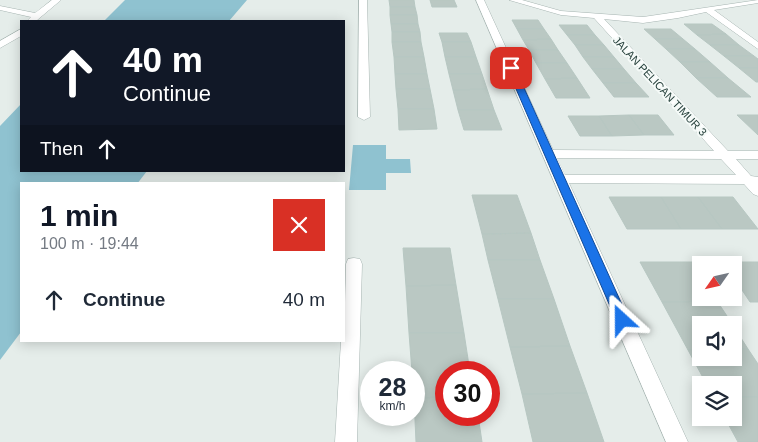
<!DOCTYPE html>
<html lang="en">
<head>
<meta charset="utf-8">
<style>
  body { margin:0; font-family:Helvetica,sans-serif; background:#f6f6f7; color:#1f2937; height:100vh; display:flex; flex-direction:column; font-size:19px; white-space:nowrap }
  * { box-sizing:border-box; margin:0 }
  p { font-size:16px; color:#747a83 }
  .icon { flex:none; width:28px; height:28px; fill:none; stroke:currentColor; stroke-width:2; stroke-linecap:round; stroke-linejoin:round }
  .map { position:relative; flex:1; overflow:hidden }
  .side { position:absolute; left:20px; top:182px; width:325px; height:160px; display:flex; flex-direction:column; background:#fff; border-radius:0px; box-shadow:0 2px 12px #0003 }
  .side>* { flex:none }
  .hud { position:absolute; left:20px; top:20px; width:325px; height:152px; border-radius:0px; box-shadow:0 2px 12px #0003; background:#111827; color:#fff; overflow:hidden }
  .needle { width:32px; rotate:236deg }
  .controls { position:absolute; left:692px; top:256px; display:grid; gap:10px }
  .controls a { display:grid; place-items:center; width:50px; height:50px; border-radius:0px; background:#fff; box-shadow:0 2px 12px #0003; font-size:25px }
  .speed { position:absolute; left:360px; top:361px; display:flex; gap:10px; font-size:25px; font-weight:700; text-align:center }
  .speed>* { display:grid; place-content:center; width:65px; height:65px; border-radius:50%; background:#fff; box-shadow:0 2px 12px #0003; line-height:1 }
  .speed small { font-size:12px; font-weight:400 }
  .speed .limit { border:8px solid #d22; background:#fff; color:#111 }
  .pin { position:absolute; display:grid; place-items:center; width:42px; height:42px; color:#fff; margin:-21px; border-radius:10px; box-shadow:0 2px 8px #0006 }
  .me { position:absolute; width:55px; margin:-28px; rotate:336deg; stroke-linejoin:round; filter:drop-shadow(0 0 4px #0008) }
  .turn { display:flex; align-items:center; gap:18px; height:105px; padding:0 20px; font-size:22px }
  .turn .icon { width:65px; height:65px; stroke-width:2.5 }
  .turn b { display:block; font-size:35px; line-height:42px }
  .then { display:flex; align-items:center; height:48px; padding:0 20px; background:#0003; gap:10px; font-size:19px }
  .round { display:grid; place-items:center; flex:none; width:52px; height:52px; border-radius:0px; background:#f6f6f7 }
  .overview { display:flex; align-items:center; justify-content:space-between; height:85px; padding:0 20px }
  h1 { font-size:30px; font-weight:800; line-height:38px; color:#111827 }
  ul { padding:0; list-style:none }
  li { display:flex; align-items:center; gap:15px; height:65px; padding:0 20px }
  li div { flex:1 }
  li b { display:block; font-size:19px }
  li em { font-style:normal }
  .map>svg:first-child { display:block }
</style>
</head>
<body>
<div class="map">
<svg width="758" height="442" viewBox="0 0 758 442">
  <rect width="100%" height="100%" fill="#e5edea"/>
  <path fill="#8fc2d0" d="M 125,0 L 247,0 L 229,21 L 104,21 Z
    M 21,104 L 21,171 L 147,171 L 137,184 L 21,184 L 21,332 L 0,360 L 0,126 Z
    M 353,145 L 386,145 L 386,159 L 410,159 L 411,173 L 386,173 L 386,190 L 349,190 Z"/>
  <path fill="#bac8c3" stroke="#b7c7c2" d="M 389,0 L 414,0 L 415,7 L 390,7 Z
    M 430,0 L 454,0 L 457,7 L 432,7 Z
    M 390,7 L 415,7 L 417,15 L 390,15 Z
    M 390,15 L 417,15 L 418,24 L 391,24 Z
    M 512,20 L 538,20 L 544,29 L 517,29 Z
    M 391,24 L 418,24 L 420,32 L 392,32 Z
    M 684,24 L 712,24 L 726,34 L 697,35 Z
    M 559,25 L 587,25 L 595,35 L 567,35 Z
    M 517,29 L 544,29 L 551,39 L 523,40 Z
    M 644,29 L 671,29 L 683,39 L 655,39 Z
    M 392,32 L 420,32 L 421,42 L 392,42 Z
    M 439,33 L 467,33 L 471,42 L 442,42 Z
    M 726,34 L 739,45 L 710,45 L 697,35 Z
    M 567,35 L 595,35 L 604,45 L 575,45 Z
    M 551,39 L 558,50 L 529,50 L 523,40 Z
    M 655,39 L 683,39 L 695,49 L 666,49 Z
    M 392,42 L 421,42 L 424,57 L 394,57 Z
    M 442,42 L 471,42 L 476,57 L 445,57 Z
    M 575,45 L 604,45 L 614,57 L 583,57 Z
    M 710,45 L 739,45 L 754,56 L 724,56 Z
    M 666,49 L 695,49 L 710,62 L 680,62 Z
    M 529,50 L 558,50 L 567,63 L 536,63 Z
    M 724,56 L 754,56 L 758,59 L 758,68 L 739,68 Z
    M 394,57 L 424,57 L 427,74 L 395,74 Z
    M 445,57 L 476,57 L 482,74 L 449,74 Z
    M 583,57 L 614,57 L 624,69 L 592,69 Z
    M 680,62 L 710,62 L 728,78 L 696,78 Z
    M 536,63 L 567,63 L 577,78 L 545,79 Z
    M 739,68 L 758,68 L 758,82 L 756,82 Z
    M 592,69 L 624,69 L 636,83 L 603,83 Z
    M 395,74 L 427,74 L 430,89 L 396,89 Z
    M 449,74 L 482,74 L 487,89 L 453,90 Z
    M 577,78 L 590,98 L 556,98 L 545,79 Z
    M 696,78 L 728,78 L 751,97 L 717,97 Z
    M 603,83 L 636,83 L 649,97 L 614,97 Z
    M 396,89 L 430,89 L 434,109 L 398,109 Z
    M 487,89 L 494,110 L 458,110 L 453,90 Z
    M 398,109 L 434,109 L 437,129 L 399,130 Z
    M 458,110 L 494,110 L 502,130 L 464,130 Z
    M 629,115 L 644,135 L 612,136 L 599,116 Z
    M 629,115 L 658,115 L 674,135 L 644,135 Z
    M 737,115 L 758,115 L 758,135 Z
    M 568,116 L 599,116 L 612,136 L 580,136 Z
    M 472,195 L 517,195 L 531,233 L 482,234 Z
    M 609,197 L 661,197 L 681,229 L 627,229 Z
    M 661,197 L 698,197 L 722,229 L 681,229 Z
    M 698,197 L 733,197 L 758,229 L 722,229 Z
    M 531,233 L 540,260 L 488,260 L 482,234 Z
    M 403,248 L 450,248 L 456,285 L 406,286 Z
    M 488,260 L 540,260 L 554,299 L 498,299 Z
    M 640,262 L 692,262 L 701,277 L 701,298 L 715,298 L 717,301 L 662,302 Z
    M 723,262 L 758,262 L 758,302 L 750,302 L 734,278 L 734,265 L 724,265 Z
    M 456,285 L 464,333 L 409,333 L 406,286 Z
    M 498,299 L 554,299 L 570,346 L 510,347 Z
    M 717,301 L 733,325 L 701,325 L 701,350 L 688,350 L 662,302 Z
    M 734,327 L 748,349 L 734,349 Z
    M 409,333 L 464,333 L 470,372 L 446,372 L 446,397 L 414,398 L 414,372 L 412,372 Z
    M 570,346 L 587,393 L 522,394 L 510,347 Z
    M 734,349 L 748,349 L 758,364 L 758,397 L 734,397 L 734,385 L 707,385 L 688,350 L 701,350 L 701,358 L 734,358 Z
    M 587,393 L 604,442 L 533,442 L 522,394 Z
    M 446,397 L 446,415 L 478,415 L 482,442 L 416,442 L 414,398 Z
    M 734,397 L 758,397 L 758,442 L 738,442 L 725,418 L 734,418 Z"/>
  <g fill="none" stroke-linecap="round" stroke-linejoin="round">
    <defs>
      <path id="minor" d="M 52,0 L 61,0 L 36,21 L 27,21 L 31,17 L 0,10 L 0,6 L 35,13 Z
        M 359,0 L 367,0 L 370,117 L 364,120 L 358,117 Z
        M 476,0 L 484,0 L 553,150 L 714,151 L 594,18 L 561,15 L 509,0 L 522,0 L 561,11 L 643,17 L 758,0 L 758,3 L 714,10 L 758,42 L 758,49 L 706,12 L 678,18 L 643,23 L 604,19 L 728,151 L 758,151 L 758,159 L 736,159 L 751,176 L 758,177 L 758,196 L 753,194 L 744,184 L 569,183 L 688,442 L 666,442 ZM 557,158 L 721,159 L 736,175 L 565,175 Z
        M 21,29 L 21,36 L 0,48 L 0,41 Z
        M 354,258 L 360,259 L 362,264 L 357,442 L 335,442 L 341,341 L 344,341 L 346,264 L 348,259 Z"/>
    </defs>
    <use href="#minor" stroke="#a7b5b2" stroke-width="1"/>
    <use href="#minor" fill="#fff" fill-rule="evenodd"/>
  </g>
  <path fill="#1a73e8" stroke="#114b97" d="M 511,66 L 515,68 L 629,320 L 627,324 L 622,326 L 618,324 L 616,320 L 507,68 Z"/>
  <g text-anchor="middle" stroke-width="4" stroke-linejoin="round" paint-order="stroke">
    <g font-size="11" fill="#243f3a" stroke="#f5faf8">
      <text transform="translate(660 86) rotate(47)" y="4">JALAN PELICAN TIMUR 3</text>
    </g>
  </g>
</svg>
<div class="controls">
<a><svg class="needle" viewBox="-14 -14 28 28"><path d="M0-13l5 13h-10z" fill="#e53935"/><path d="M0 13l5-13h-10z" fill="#747a83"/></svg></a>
<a><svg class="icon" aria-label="sound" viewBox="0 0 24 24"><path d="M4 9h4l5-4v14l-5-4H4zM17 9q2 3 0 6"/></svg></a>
<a><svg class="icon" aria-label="layers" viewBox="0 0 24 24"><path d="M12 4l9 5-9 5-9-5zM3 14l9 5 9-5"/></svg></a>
</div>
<div class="speed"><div>28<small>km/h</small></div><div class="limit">30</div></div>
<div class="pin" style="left:511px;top:68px;background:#d93025"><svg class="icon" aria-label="arrive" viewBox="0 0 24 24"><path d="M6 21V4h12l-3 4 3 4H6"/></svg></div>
<svg class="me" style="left:622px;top:320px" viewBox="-20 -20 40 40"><path d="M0-17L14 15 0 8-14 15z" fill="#1a73e8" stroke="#fff" stroke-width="4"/></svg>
<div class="hud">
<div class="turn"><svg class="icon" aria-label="ahead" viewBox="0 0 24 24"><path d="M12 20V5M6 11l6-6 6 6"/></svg><div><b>40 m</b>Continue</div></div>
<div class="then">Then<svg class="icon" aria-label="ahead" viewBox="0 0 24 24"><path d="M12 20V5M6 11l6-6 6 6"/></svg></div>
</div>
<section class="side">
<div class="overview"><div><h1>1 min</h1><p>100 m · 19:44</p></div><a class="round" style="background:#d93025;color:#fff"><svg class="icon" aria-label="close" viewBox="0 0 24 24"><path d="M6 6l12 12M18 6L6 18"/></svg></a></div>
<ul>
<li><svg class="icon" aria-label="ahead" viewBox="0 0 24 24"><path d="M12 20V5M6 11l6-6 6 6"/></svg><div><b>Continue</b></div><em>40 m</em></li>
</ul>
</section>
</div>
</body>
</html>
